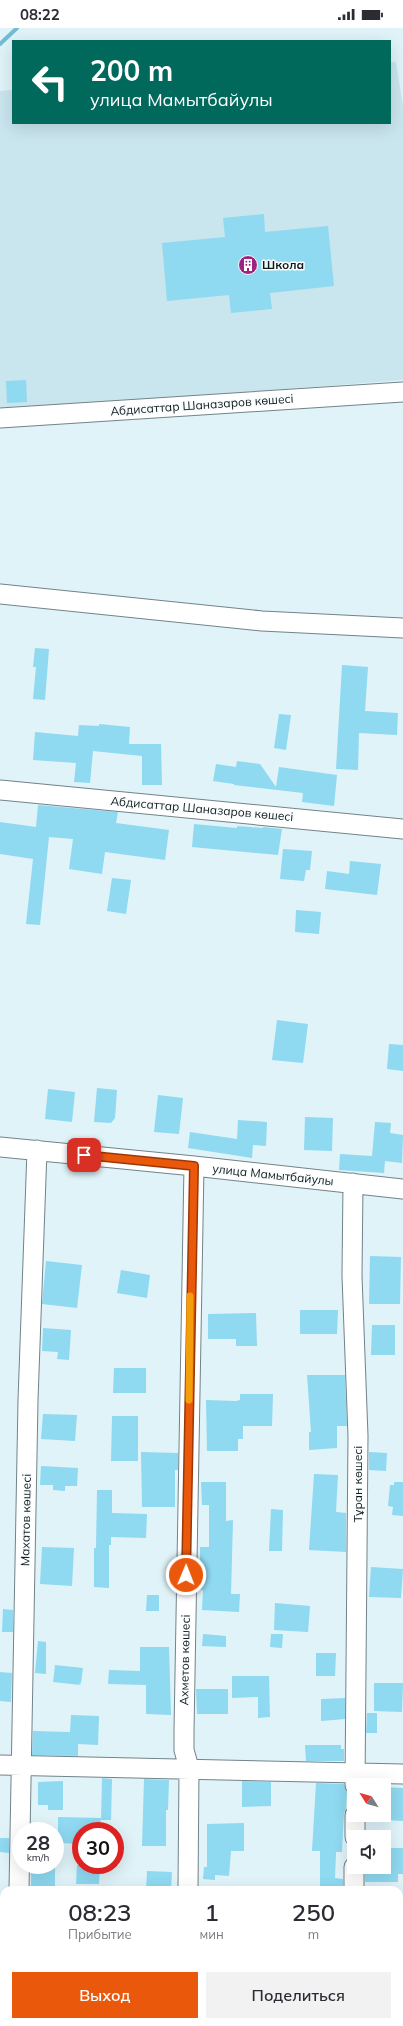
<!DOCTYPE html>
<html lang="ru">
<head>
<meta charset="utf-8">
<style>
  body { margin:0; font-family:Mulish,sans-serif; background:#f2f2f3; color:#2b2b33; height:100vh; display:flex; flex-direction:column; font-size:15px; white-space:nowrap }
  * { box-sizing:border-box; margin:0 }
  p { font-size:13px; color:#7c7c81 }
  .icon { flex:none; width:22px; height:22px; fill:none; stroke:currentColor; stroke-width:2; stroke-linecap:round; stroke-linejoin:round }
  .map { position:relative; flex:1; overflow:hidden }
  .sheet { position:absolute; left:0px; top:1858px; width:403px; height:140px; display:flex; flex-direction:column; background:#fff; border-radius:12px 12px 0 0; box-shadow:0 4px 16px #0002 }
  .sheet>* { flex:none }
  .banner { position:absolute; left:12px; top:12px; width:379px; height:84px; border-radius:0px; box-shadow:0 4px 16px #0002; background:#00695c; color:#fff; overflow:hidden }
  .needle { width:26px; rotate:307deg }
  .tools { position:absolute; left:347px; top:1750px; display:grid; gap:8px }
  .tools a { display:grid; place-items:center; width:44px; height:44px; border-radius:0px; background:#fff; box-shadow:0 4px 16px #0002; font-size:20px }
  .speed { position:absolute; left:12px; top:1794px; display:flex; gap:8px; font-size:20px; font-weight:700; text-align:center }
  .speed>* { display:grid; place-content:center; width:52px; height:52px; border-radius:50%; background:#fff; box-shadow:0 4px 16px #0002; line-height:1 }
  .speed small { font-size:10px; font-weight:400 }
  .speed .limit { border:6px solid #d22; background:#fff; color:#111 }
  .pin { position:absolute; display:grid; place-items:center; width:34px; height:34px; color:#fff; margin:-17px; border-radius:8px; box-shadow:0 2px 6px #0006 }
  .me { position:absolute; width:44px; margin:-22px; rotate:1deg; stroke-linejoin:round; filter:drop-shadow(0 0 3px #0008) }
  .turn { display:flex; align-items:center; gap:14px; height:84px; padding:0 12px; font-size:18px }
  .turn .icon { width:52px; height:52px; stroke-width:2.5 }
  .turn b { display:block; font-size:28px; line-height:34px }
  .eta { display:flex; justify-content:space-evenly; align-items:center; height:68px; text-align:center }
  .eta b { font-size:24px; font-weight:600; line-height:28px }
  .button { display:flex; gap:8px; margin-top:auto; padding:8px 12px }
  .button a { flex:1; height:46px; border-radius:0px; background:#ea580c; color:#fff; font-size:16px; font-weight:600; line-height:46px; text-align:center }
  .button a+a { background:#f2f2f3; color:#2b2b33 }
  .status { display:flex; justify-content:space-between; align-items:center; height:28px; padding:0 20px; background:#fff; direction:ltr }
  .status svg { height:11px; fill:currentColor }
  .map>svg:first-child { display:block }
</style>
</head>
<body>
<div class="status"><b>08:22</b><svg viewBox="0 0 49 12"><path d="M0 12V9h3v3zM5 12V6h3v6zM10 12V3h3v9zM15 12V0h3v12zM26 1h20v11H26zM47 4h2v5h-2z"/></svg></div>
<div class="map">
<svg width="403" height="1998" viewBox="0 0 403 1998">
  <rect width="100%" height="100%" fill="#dff3f9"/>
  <path fill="#c9e5ee" d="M 390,34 L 396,34 L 403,78 L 403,352 L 0,383 L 0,63 L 13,62 L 13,95 L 390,95 Z"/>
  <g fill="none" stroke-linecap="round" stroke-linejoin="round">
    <path stroke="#73bcd4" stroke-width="4" d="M 0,16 L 17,0"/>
  </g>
  <path fill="#8fd9f1" d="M 264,186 L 265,204 L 328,198 L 334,258 L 270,265 L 272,281 L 231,285 L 229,267 L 167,273 L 162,215 L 225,209 L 223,190 Z
    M 26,352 L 27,374 L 7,375 L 6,353 Z
    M 35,620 L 49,621 L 45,672 L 33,671 L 36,639 L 33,639 Z
    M 342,637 L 368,639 L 365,683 L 398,685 L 397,707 L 359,705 L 358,742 L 336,741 Z
    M 279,686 L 291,687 L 286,722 L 274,720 Z
    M 99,696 L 130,699 L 129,716 L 161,716 L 162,757 L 142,757 L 142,728 L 93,723 L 90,755 L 74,754 L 76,735 L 33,732 L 35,704 L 78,708 L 79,697 L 99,698 Z
    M 237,733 L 260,736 L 276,759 L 279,739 L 337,747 L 334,778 L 302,774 L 303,765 L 234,757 L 234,756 L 213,753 L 216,736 L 236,739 Z
    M 38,777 L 118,784 L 116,795 L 169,802 L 165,832 L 105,824 L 102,846 L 69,841 L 73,811 L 49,809 L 40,897 L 26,896 L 33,831 L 0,826 L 0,794 L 36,799 Z
    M 194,796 L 237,800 L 237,798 L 263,800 L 263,799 L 282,801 L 278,827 L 192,819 Z
    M 283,821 L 312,823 L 310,842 L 306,842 L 304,853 L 280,851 Z
    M 350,833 L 381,836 L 377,867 L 325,861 L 327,843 L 349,846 Z
    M 112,850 L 131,852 L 126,886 L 107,883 Z
    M 296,882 L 321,884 L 319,906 L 295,904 Z
    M 277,992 L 308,996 L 303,1035 L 272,1032 Z
    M 389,1016 L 403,1017 L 403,1043 L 387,1041 Z
    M 97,1060 L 117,1062 L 115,1090 L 111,1095 L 94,1094 Z
    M 48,1061 L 75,1064 L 72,1094 L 45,1091 Z
    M 158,1067 L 183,1070 L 179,1106 L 154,1104 Z
    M 305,1089 L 333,1090 L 332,1123 L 304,1122 Z
    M 238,1092 L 267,1094 L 266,1118 L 253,1117 L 252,1130 L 188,1120 L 190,1104 L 237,1111 Z
    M 375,1094 L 391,1095 L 390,1105 L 403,1107 L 402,1135 L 385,1133 L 384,1145 L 339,1142 L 340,1126 L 372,1128 Z
    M 370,1228 L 401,1229 L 400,1276 L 369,1276 Z
    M 46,1233 L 82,1237 L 77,1280 L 42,1276 Z
    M 121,1242 L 150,1247 L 147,1270 L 117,1265 Z
    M 300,1282 L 338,1282 L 337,1306 L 300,1306 Z
    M 256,1285 L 257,1318 L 236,1318 L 236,1311 L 208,1311 L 208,1286 Z
    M 372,1297 L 395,1297 L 395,1327 L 371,1327 Z
    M 43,1300 L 71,1302 L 69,1332 L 57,1331 L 58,1324 L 42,1323 Z
    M 114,1340 L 146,1340 L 146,1365 L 113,1365 Z
    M 307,1347 L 345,1347 L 347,1398 L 337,1398 L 337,1420 L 309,1422 L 309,1404 L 311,1404 Z
    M 240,1366 L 273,1366 L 272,1398 L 243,1398 L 243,1411 L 238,1411 L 238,1423 L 207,1423 L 206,1372 L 236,1373 L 240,1372 Z
    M 43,1386 L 77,1387 L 75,1413 L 41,1411 Z
    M 112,1388 L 138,1388 L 138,1433 L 111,1433 Z
    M 141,1424 L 178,1425 L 178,1442 L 175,1442 L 175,1479 L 142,1479 Z
    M 369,1424 L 387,1425 L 386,1443 L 369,1442 Z
    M 41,1438 L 78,1440 L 77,1458 L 65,1458 L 65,1463 L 53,1462 L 53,1457 L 40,1457 Z
    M 314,1446 L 338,1447 L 336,1484 L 346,1485 L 346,1524 L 309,1522 Z
    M 201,1454 L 226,1454 L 226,1493 L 233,1492 L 231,1566 L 240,1566 L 239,1584 L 202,1582 L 203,1562 L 200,1562 L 198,1533 L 200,1533 L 200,1519 L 209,1519 L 209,1477 L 202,1477 Z
    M 394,1454 L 403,1454 L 403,1488 L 392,1487 L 393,1479 L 388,1478 L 390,1457 L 394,1457 Z
    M 97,1462 L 112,1462 L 112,1485 L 147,1486 L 146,1510 L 111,1509 L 111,1517 L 109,1517 L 109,1560 L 94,1559 L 94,1520 L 96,1520 Z
    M 271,1481 L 283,1482 L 282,1523 L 269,1523 Z
    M 42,1519 L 74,1520 L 72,1558 L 40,1556 Z
    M 371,1539 L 403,1541 L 401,1570 L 369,1569 Z
    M 147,1567 L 159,1567 L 159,1583 L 146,1583 Z
    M 275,1575 L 310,1578 L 308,1604 L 274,1602 Z
    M 3,1581 L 13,1582 L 13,1604 L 2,1604 Z
    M 203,1606 L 226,1608 L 226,1619 L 202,1618 Z
    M 271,1606 L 283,1606 L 282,1620 L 270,1619 Z
    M 38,1613 L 46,1614 L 46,1646 L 35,1645 Z
    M 140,1619 L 169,1619 L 171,1687 L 146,1686 L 146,1657 L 108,1656 L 109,1642 L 140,1643 Z
    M 316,1625 L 336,1625 L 335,1648 L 316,1648 Z
    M 55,1637 L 83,1640 L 81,1655 L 79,1655 L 81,1657 L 53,1654 Z
    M 0,1644 L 12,1645 L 11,1674 L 0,1673 Z
    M 232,1648 L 269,1648 L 270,1689 L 258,1690 L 258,1669 L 232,1670 Z
    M 374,1655 L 403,1655 L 402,1684 L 374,1683 Z
    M 196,1661 L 228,1661 L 228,1686 L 197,1686 Z
    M 345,1670 L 345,1691 L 321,1693 L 321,1671 Z
    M 367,1685 L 377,1685 L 377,1705 L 366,1705 Z
    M 71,1687 L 99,1688 L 98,1717 L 78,1716 L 78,1728 L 32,1727 L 33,1703 L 70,1704 Z
    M 305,1717 L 341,1717 L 341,1721 L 344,1721 L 344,1733 L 306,1733 Z
    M 102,1750 L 112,1751 L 111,1792 L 101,1792 Z
    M 144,1751 L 169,1752 L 168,1782 L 166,1782 L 166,1818 L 142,1818 Z
    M 63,1753 L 63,1782 L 48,1782 L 48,1777 L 38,1777 L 38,1754 Z
    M 242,1753 L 271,1754 L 271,1778 L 242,1779 Z
    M 316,1755 L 344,1756 L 347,1764 L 346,1781 L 344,1785 L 342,1824 L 336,1824 L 335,1850 L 343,1851 L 343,1862 L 320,1862 L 320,1823 L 312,1823 Z
    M 384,1759 L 403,1760 L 403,1793 L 385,1792 Z
    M 58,1789 L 101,1790 L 100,1803 L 81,1803 L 81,1816 L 58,1815 Z
    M 244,1795 L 244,1823 L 231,1823 L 229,1848 L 215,1847 L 215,1852 L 203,1851 L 204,1839 L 207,1839 L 207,1796 Z
    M 0,1810 L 9,1810 L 9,1825 L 0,1824 Z
    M 384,1820 L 403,1820 L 403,1846 L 398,1846 L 398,1854 L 365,1854 L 365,1841 L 384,1841 Z
    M 31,1837 L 55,1837 L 55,1858 L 31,1859 Z
    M 77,1837 L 100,1837 L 99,1856 L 76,1856 Z
    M 147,1843 L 172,1844 L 171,1862 L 146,1862 Z"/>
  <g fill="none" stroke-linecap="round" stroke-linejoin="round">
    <defs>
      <path id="minor" d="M 0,390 L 403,364
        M 0,566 L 262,593 L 403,600
        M 0,762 L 403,801
        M 0,1119 L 194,1138 L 403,1161
        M 353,1155 L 352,1248 L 358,1408 L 355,1757
        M 0,1737 L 403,1746
        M 355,1809 L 355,1787
        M 19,1862 L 28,1372 L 37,1122
        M 188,1862 L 189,1740 L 184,1722 L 184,1703 L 194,1138
        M 354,1862 L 354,1839
        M 16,1998 L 16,1994
        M 188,1998 L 188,1994
        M 353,1998 L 353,1994"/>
    </defs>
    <use href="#minor" stroke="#728389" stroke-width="21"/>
    <use href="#minor" stroke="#fff" stroke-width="19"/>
  </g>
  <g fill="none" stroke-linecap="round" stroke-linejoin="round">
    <defs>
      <path id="route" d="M 84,1127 L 194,1138 L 186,1547"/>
    </defs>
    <use href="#route" stroke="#983908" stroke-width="10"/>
    <use href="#route" stroke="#ea580c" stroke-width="7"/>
    <path stroke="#f59e0b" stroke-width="7" d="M 189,1372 L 190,1268"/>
  </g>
  <defs>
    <symbol id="building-disc" viewBox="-11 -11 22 22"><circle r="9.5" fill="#9d247c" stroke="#f9fdfe"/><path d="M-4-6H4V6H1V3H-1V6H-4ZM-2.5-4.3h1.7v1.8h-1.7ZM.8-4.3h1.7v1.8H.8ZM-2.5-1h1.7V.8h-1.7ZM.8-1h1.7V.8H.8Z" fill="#fff"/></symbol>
  </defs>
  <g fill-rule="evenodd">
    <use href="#building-disc" x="237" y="226" width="22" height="22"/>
  </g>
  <g text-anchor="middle" stroke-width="3" stroke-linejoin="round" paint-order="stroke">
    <g font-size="12" font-weight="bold" fill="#131a1d" stroke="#f9fdfe" text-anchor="start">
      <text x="262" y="241">Школа</text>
    </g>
    <g font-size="12" fill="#131a1d" stroke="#f9fdfe">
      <text transform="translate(202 377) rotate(-4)" y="4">Абдисаттар Шаназаров көшесі</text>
      <text transform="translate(202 781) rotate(5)" y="4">Абдисаттар Шаназаров көшесі</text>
      <text transform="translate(273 1147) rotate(6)" y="4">улица Мамытбайулы</text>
      <text transform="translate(358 1456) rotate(-90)" y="4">Тұран көшесі</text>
      <text transform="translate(26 1492) rotate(-89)" y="4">Махатов көшесі</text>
      <text transform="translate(185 1632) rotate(-89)" y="4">Ахметов көшесі</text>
    </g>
  </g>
</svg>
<div class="tools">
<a><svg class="needle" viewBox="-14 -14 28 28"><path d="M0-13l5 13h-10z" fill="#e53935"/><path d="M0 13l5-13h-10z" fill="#7c7c81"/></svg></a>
<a><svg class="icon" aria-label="sound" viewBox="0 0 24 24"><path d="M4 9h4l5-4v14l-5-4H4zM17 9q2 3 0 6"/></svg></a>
</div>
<div class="speed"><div>28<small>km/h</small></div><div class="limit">30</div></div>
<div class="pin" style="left:84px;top:1127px;background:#d93025"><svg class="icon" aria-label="arrive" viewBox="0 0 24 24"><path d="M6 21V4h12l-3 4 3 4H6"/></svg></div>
<svg class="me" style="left:186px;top:1547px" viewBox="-20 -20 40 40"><circle r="17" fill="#ea580c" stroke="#fff" stroke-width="3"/><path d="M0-11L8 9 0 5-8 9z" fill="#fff"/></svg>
<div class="banner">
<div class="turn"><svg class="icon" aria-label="left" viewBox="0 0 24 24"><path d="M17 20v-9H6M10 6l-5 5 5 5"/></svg><div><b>200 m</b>улица Мамытбайулы</div></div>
</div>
<section class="sheet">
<div class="eta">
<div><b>08:23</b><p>Прибытие</p></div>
<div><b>1</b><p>мин</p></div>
<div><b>250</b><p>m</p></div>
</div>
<div class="button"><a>Выход</a><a>Поделиться</a></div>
</section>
</div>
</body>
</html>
